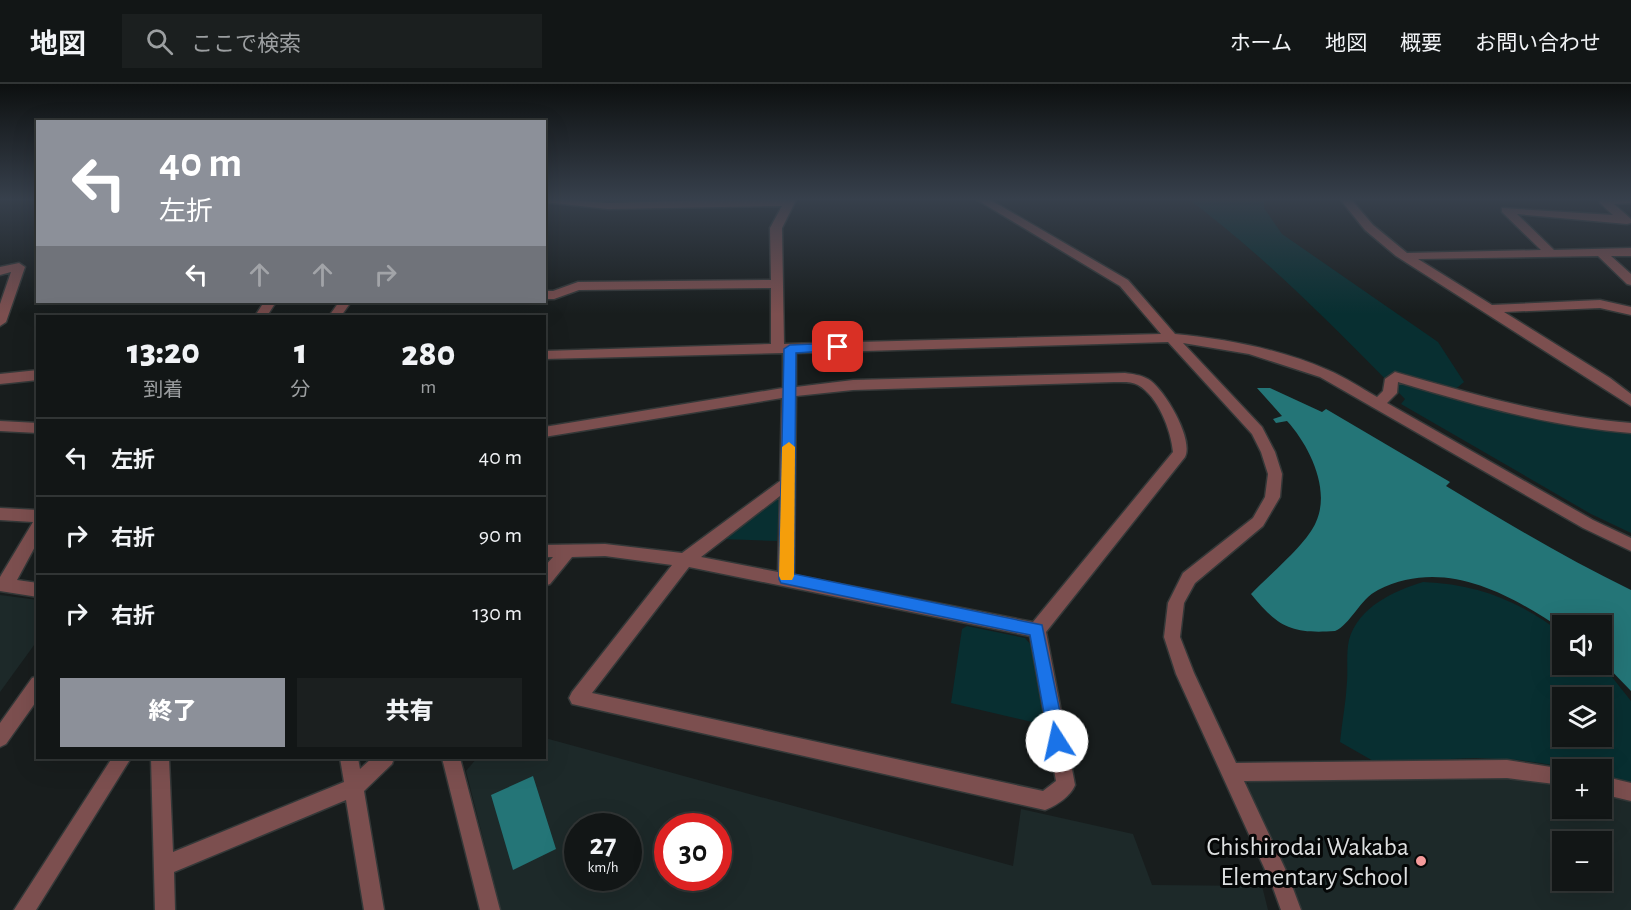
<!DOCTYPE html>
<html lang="ja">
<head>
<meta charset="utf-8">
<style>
  body { margin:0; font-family:"Alegreya Sans","Noto Sans JP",sans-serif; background:#1b1f1f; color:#f1f3f6; height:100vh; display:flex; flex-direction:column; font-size:22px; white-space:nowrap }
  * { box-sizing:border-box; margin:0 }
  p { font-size:20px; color:#9c9fa1 }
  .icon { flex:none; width:33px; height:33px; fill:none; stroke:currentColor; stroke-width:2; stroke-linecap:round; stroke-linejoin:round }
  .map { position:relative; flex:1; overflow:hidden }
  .panel { position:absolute; left:36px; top:231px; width:510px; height:444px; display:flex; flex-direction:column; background:#121616; border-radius:0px; box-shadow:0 6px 24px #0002,0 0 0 2px #313535 }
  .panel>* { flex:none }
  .top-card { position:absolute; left:36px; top:36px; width:510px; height:183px; border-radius:0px; box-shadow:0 6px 24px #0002,0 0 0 2px #313535; background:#8c9099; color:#fff; overflow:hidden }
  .tools { position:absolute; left:1552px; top:531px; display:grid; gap:12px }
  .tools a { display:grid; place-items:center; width:60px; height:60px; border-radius:0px; background:#121616; box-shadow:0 6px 24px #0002,0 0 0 2px #313535; font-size:30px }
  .speed { position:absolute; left:564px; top:729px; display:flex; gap:12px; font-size:30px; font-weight:700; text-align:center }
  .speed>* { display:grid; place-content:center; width:78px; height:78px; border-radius:50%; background:#121616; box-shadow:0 6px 24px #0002,0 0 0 2px #313535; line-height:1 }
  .speed small { font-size:15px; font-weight:400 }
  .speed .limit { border:9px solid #d22; background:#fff; color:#111 }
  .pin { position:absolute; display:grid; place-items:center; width:51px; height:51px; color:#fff; margin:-26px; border-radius:12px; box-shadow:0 3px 9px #0006 }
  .me { position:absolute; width:66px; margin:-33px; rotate:350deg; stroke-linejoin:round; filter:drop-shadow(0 0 4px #0008) }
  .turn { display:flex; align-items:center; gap:21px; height:126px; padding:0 24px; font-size:27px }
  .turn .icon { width:78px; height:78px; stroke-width:2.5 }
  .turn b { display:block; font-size:42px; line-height:51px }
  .lanes { display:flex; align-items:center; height:57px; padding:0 24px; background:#0003; justify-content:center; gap:30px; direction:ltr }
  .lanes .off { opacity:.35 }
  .eta { display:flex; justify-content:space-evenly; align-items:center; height:102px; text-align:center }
  .eta b { font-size:36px; font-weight:800; line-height:42px }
  .primary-button { display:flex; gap:12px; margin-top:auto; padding:12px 24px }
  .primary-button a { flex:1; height:69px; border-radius:0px; background:#8c9099; color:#fff; font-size:24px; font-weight:800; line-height:69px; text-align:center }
  .primary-button a+a { background:#1b1f1f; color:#f1f3f6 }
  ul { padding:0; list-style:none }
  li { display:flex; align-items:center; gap:18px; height:78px; padding:0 24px; border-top:2px solid #313535 }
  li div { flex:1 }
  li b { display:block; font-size:22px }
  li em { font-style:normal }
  header { display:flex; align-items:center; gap:36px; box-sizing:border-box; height:84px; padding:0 30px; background:#121616; border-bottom:2px solid #313535 }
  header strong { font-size:28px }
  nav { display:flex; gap:33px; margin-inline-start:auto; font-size:21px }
  .search { width:420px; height:54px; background:#1b1f1f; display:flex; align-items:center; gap:15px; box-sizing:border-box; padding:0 21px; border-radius:0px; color:#9c9fa1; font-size:22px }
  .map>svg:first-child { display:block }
</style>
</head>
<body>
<header>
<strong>地図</strong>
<div class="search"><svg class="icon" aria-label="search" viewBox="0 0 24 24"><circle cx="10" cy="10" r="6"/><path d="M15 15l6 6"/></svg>ここで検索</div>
<nav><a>ホーム</a><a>地図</a><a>概要</a><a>お問い合わせ</a></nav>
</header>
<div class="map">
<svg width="1631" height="826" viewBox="0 0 1631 826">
  <rect width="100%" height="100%" fill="#181d1d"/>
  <path fill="#1d2929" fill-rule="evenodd" d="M 0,511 L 38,516 L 37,557 L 0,608 Z
    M 545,654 L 1013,782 L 1021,725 L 1133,750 L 1152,801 L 1262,802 L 1268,826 L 501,826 L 466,687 L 477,674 L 544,674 ZM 578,742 L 628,742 L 628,794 L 578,794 ZM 668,742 L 718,742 L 718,794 L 668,794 Z
    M 1252,695 L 1533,696 L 1563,702 L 1563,724 L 1602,724 L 1602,711 L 1631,718 L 1631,826 L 1298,826 L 1245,702 ZM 1563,758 L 1602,758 L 1602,796 L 1563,796 Z"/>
  <path fill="#082f31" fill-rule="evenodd" d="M 1187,114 L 1264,114 L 1264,124 L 1282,150 L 1438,258 L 1464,298 L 1446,313 L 1631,348 L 1631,449 L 1591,430 L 1401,320 L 1405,315 C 1336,245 1266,173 1187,114 Z
    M 776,412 L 780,412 L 777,457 L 722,455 Z
    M 1423,498 C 1478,500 1519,517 1563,550 L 1563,580 L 1598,581 L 1612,593 L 1631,617 L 1631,700 L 1602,692 L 1602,686 L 1579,685 L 1519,676 L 1476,674 L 1375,678 L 1340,658 C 1342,638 1346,618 1347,598 C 1348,585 1346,569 1349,556 C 1358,523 1394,507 1423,498 ZM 1563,614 L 1602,614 L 1602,652 L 1563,652 Z
    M 967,542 L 1025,554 L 1031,561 L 1045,641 L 951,619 L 962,545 Z"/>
  <path fill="#247577" d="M 1257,304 L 1270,304 L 1322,328 L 1326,325 L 1450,398 L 1446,402 C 1507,439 1567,475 1631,506 L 1631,607 L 1602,577 L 1602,542 L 1563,542 L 1563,546 C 1508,509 1444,473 1378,506 C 1360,515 1350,541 1335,547 C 1291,550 1278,543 1251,510 C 1268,492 1307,460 1316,438 C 1331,405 1309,361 1287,337 L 1276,339 L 1273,335 L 1282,332 Z
    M 533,692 L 556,765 L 513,786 L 491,711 Z"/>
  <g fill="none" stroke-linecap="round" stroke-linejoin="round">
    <defs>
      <path id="minor" d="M 544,114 L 608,119 L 797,114 L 782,144 L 784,260 L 1161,250 L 1120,202 L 974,114 L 987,114 L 1128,196 L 1175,250 C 1227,255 1280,265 1328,286 C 1345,293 1361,304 1377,313 L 1383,307 L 1385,295 L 1395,288 C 1472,310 1551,333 1631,339 L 1631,349 C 1552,343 1474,321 1398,298 L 1397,309 L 1387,319 L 1593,436 L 1631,454 L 1631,467 L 1583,444 L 1320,293 L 1249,270 L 1183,259 L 1262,343 L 1275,368 L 1282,390 L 1280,413 L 1263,442 L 1195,499 L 1184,519 L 1180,553 L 1194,589 L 1236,679 L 1507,676 L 1570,686 L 1563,686 L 1563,701 L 1507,694 L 1244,697 L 1288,791 L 1301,826 L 1281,826 L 1272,801 L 1176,590 L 1164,553 L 1168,519 L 1183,489 L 1253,434 L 1265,413 L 1268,390 L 1261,368 L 1252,350 L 1168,258 L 796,269 L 796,303 L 853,296 L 1125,289 C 1133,290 1141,291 1148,295 C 1164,304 1194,355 1185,373 L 1046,548 L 1075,701 C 1071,712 1056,722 1045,726 L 572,620 L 569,614 L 572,608 L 672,481 L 605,472 L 572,473 L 550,500 L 544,502 L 544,483 L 553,473 L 544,473 L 544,461 L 605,460 L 682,469 L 780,397 L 782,314 L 544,353 L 544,343 L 783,304 L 783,269 L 544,275 L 544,267 L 771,260 L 771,204 L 579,206 L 554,215 L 544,215 L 544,207 L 553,207 L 578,198 L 771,196 L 770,144 L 782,122 L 608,125 L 544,118 ZM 1114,298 C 1122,298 1131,297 1138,301 C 1158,312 1171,346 1173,368 L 1033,538 L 794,491 L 796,312 L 853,306 ZM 780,412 L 778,488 L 701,473 ZM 689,483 L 1030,552 L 1056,697 L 1043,707 L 592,609 Z
        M 1339,114 L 1350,114 L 1373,141 L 1407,169 L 1541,166 L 1502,128 L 1502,124 L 1613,131 L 1600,119 L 1600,115 L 1631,114 L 1631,119 L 1614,120 L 1631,135 L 1631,139 L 1627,140 L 1517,130 L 1554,166 L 1631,164 L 1631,172 L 1611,172 L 1631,190 L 1631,201 L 1627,200 L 1598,172 L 1418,175 L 1492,221 L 1600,216 L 1631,223 L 1631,231 L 1600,224 L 1504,228 L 1610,294 L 1631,310 L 1631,322 L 1396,172 L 1365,146 Z
        M 19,179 L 25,183 L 6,238 L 0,242 L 0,220 L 11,188 L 0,191 L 0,183 Z
        M 264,218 L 276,218 L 267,232 L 255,232 Z
        M 339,218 L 351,218 L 341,232 L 329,232 Z
        M 38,286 L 38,296 L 0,300 L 0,290 Z
        M 0,337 L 38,339 L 38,349 L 0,347 Z
        M 0,424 L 38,426 L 38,457 L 17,496 L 38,499 L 38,513 L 0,507 L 0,493 L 33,438 L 0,436 Z
        M 38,592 L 38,615 L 6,660 L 0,663 L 0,639 L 32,594 Z
        M 112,674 L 131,674 L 36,826 L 14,826 Z
        M 151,674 L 169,674 L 173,768 L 344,698 L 340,674 L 358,674 L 360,685 L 372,674 L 394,674 L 392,680 L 364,707 L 384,826 L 364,826 L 346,716 L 174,788 L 175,826 L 155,826 Z
        M 442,674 L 460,674 L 500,826 L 480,826 Z
        M 1602,692 L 1631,699 L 1631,717 L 1602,710 Z"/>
    </defs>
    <use href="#minor" stroke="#343838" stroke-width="3"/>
    <use href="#minor" fill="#7c4f4f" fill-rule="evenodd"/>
  </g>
  <linearGradient id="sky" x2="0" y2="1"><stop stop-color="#0d1010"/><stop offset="0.5" stop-color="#37404c"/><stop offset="1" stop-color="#37404c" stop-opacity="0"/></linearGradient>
  <rect width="1631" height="230" fill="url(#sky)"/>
  <path fill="#1a73e8" stroke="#114b97" stroke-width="1.5" d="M 838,259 L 842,261 L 842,266 L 796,269 L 794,490 L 1042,541 L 1066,657 L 1063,663 L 1057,665 L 1051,663 L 1049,657 L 1030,551 L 781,499 L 779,495 L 784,265 L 790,261 Z"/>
  <path fill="#f59e0b" d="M 789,358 L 795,363 L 794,492 L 792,496 L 781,496 L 779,492 L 782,363 Z"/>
  <circle fill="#f59b9b" stroke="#050707" stroke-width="2" cx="1421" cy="777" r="6"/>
  <g text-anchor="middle" stroke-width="6" stroke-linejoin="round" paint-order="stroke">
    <g font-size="26" fill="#dddfe0" stroke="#050707" text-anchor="end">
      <text x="1409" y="771">Chishirodai Wakaba<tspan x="1409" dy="30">Elementary School</tspan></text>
    </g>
  </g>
</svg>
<div class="tools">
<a><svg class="icon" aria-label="sound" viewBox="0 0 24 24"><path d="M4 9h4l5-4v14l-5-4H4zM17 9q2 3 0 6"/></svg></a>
<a><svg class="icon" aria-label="layers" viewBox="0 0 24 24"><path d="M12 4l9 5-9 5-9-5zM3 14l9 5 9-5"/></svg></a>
<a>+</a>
<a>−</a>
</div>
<div class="speed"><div>27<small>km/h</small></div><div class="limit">30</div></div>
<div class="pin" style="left:838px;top:263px;background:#d93025"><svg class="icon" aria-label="arrive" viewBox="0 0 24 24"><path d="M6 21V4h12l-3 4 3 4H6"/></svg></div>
<svg class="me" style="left:1057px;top:657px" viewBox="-20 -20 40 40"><circle r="19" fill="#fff"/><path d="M0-13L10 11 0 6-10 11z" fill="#1a73e8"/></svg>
<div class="top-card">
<div class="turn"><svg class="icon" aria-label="left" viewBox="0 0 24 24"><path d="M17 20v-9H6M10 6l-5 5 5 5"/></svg><div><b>40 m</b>左折</div></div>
<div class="lanes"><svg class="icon" aria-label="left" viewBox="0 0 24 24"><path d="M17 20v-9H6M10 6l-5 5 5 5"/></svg><svg class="icon off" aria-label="ahead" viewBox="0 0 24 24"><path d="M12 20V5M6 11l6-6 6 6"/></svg><svg class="icon off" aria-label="ahead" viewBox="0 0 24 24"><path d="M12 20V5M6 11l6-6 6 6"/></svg><svg class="icon off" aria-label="right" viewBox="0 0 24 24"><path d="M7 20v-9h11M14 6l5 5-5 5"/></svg></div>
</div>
<section class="panel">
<div class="eta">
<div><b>13:20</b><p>到着</p></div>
<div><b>1</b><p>分</p></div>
<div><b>280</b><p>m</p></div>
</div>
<ul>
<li><svg class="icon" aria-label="left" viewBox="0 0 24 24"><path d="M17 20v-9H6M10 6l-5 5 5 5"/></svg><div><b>左折</b></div><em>40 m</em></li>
<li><svg class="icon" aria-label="right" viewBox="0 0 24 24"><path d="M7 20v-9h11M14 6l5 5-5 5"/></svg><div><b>右折</b></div><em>90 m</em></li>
<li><svg class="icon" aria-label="right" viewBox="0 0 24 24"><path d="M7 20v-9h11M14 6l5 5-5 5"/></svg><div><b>右折</b></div><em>130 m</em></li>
</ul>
<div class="primary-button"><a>終了</a><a>共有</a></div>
</section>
</div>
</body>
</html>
